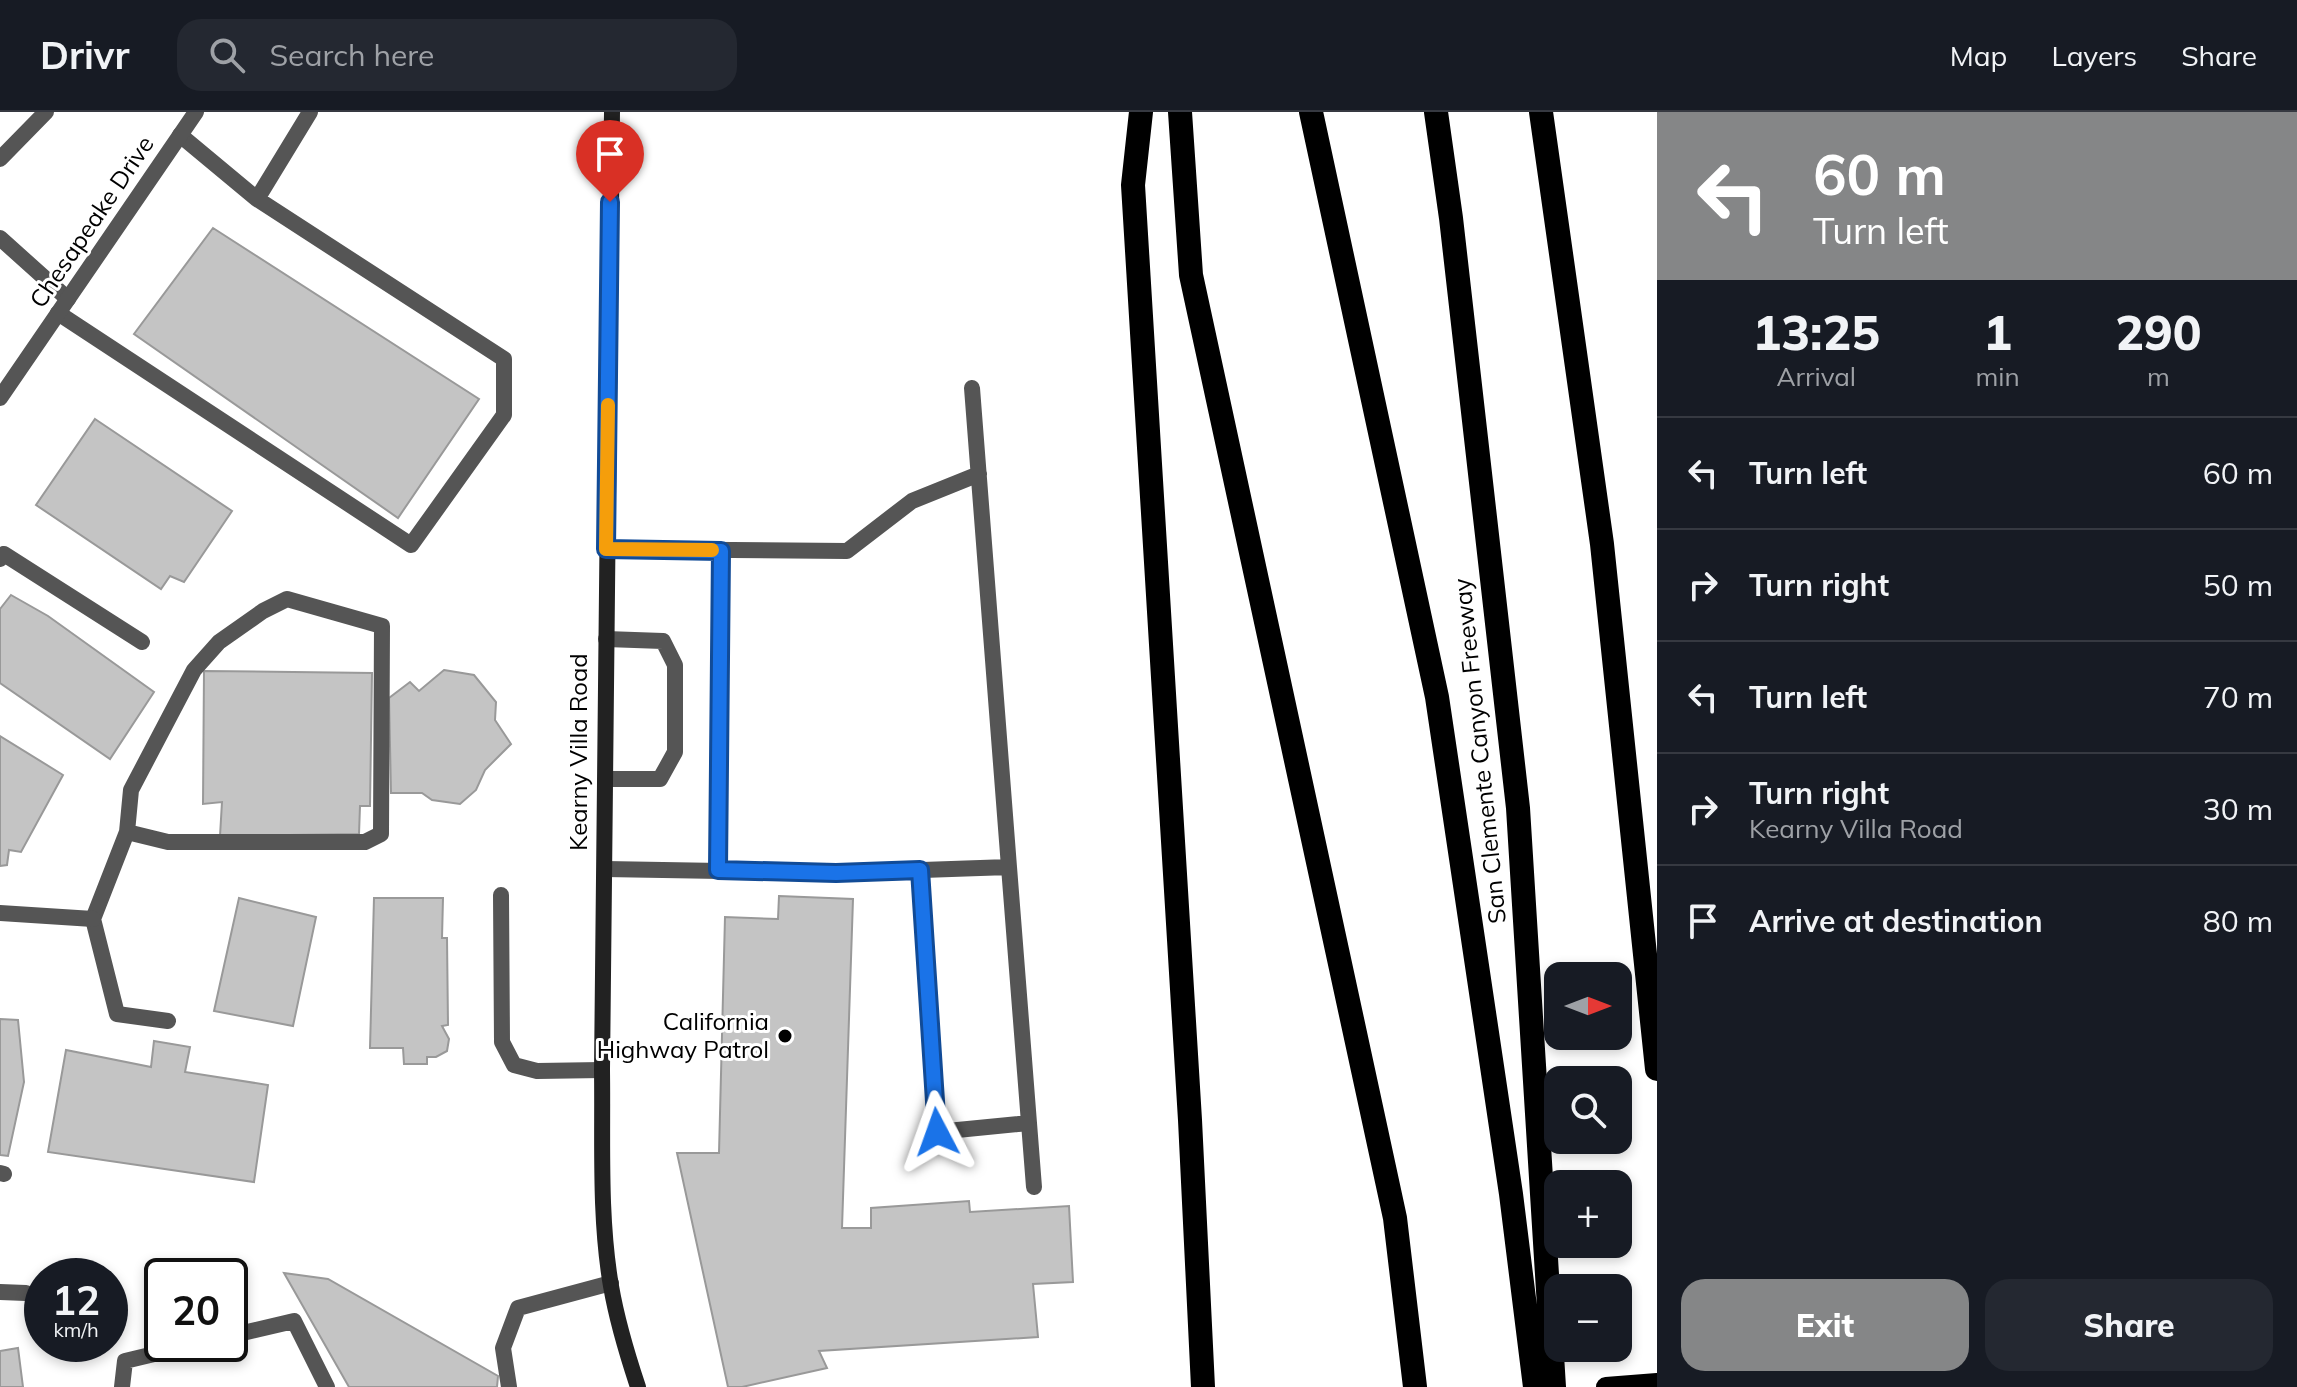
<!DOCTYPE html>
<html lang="en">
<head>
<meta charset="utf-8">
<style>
  body { margin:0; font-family:Mulish,sans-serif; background:#242831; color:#f1f3f6; height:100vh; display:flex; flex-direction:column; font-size:30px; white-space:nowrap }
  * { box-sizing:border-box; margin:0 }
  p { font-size:26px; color:#9ea1a6 }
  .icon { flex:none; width:44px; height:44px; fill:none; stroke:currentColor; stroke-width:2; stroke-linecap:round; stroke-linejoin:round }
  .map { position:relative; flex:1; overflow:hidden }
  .side { display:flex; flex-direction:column; background:#171b24; width:640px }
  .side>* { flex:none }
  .top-card { background:#858687; color:#fff; overflow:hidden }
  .needle { width:52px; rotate:90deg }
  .fabs { position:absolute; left:1544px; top:850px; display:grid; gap:16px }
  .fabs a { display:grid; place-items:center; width:88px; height:88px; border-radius:16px; background:#171b24; box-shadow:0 4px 12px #0003; font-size:40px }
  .speed { position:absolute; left:24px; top:1146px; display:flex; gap:16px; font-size:40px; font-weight:700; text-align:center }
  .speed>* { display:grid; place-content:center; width:104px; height:104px; border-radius:50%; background:#171b24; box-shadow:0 4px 12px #0003; line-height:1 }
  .speed small { font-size:20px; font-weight:400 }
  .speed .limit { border:4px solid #111; border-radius:12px; background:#fff; color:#111 }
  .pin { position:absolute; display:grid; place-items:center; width:68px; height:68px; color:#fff; margin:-82px -34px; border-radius:50% 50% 50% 0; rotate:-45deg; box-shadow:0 0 8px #0007 }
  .pin .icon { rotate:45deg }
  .me { position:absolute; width:88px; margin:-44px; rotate:356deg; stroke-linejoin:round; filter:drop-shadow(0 0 6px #0008) }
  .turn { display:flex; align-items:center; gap:28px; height:168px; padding:0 24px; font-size:36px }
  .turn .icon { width:104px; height:104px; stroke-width:2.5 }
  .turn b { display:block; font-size:56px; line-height:68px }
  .eta { display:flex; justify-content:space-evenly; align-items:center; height:136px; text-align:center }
  .eta b { font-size:48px; font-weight:800; line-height:56px }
  .action { display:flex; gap:16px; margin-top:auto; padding:16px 24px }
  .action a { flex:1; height:92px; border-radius:24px; background:#858687; color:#fff; font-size:32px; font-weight:800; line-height:92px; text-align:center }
  .action a+a { background:#242831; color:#f1f3f6 }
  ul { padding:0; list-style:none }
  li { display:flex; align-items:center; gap:24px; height:112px; padding:0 24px; border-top:2px solid #363941 }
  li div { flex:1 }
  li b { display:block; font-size:30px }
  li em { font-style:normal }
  header { display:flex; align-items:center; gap:48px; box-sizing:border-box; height:112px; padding:0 40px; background:#171b24; border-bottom:2px solid #363941 }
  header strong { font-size:38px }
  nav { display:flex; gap:44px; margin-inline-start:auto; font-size:28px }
  .search { width:560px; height:72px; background:#242831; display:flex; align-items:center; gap:20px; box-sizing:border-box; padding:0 28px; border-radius:24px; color:#9ea1a6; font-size:30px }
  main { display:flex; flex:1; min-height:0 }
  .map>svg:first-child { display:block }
</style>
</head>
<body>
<header>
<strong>Drivr</strong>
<div class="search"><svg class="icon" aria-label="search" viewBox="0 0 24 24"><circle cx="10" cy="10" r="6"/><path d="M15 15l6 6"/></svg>Search here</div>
<nav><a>Map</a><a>Layers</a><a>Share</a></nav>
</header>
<main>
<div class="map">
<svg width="1657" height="1275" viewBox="0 0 1657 1275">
  <rect width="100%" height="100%" fill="#fff"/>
  <path fill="#c4c4c4" stroke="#999" stroke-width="2" d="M 213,116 L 479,287 L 398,406 L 134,222 Z
    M 95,307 L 232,399 L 184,470 L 170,464 L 161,477 L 36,393 Z
    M 11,483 L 48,504 L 154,580 L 110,647 L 0,571 L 0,497 Z
    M 444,558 L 474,563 L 496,590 L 495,608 L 511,632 L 485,658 L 476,678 L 460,692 L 432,688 L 422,681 L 391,681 L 389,586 L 410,570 L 419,579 Z
    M 204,559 L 372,561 L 370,694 L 360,694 L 359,722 L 220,724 L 222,690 L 203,692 Z
    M 0,624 L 63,663 L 21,740 L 9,738 L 7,753 L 0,754 Z
    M 779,784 L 853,787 L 842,1116 L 871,1116 L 871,1096 L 969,1089 L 970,1100 L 1069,1094 L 1073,1170 L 1033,1172 L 1038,1225 L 819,1239 L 827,1256 L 742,1275 L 728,1275 L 677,1041 L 719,1041 L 725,805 L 778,807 Z
    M 239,786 L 316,805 L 293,914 L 214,899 Z
    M 374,786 L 443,786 L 442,826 L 447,826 L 448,913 L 442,914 L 449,927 L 447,939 L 436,945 L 427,945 L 427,952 L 404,952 L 403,936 L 370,936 Z
    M 0,907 L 18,908 L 24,970 L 8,1044 L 0,1043 Z
    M 154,929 L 190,935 L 185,960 L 268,973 L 254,1070 L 48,1040 L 66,938 L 151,955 Z
    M 284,1161 L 328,1167 L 498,1264 L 497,1275 L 349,1275 Z
    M 18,1236 L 23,1275 L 0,1275 L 0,1239 Z"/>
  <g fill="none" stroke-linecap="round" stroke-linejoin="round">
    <path stroke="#555" stroke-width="16" d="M 180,23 L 257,87
      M 0,47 L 46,0
      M 0,126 L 68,187
      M 58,201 L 411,433 L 504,303 L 504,247 L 257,87 L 310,0
      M 606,437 L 847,439 L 912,389 L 979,362
      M 0,447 L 4,442 L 142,530
      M 606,527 L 663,529 L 675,553 L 675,640 L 660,667 L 606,667
      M 127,720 L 131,678 L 194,558 L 219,530 L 263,499 L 287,487 L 382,514 L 381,722 L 365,730 L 168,730 L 127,720 L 93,807 L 117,902 L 168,909
      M 1009,755 L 1034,1075
      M 605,757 L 836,761 L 1009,755 L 972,276
      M 718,758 L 721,439
      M 920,758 L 937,1020 L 1029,1011
      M 501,783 L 502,930 L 514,953 L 537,959 L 602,958
      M 0,1061 L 4,1062
      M 0,1180 L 26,1181
      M 230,1224 L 294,1209 L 327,1275
      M 122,1275 L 125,1249 L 196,1232
      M 509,1275 L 503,1236 L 518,1196 L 611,1171"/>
    <path stroke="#555" stroke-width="16" d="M 0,801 L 93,807"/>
    <path stroke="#555" stroke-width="16" d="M 0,286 L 196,0"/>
    <path stroke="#222" stroke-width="16" d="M 612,0 L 602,958 C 603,1029 599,1104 611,1174 C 617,1209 627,1242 638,1275"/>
    <path stroke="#000" stroke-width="20" d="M 1606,1275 L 1657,1271"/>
    <path stroke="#000" stroke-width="24" d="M 1141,0 L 1133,73 L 1190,1008 L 1203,1275
      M 1180,0 L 1191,163 L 1395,1106 L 1415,1275
      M 1311,0 L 1437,585 L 1511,1082 L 1535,1275
      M 1436,0 L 1451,106 L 1518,696 L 1554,1275
      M 1541,0 L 1602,432 L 1657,957"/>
  </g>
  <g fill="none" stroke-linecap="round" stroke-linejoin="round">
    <defs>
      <path id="route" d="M 610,90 L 606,437 L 721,439 L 718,758 L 836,761 L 920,758 L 937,1020"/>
    </defs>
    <use href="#route" stroke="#114b97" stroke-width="20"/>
    <use href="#route" stroke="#1a73e8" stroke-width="14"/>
    <path stroke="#f59e0b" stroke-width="14" d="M 608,293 L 606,437 L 712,438"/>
  </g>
  <circle fill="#000" stroke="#fff" stroke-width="3" cx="785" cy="924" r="8"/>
  <g text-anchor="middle" stroke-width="6" stroke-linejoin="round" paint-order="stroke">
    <g font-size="24" fill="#000" stroke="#fff">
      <text transform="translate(92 110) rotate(-56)" y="8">Chesapeake Drive</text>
      <text transform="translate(1480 639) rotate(-96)" y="8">San Clemente Canyon Freeway</text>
      <text transform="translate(579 640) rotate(-90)" y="8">Kearny Villa Road</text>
    </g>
    <g font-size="24" fill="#000" stroke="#fff" text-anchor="end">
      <text x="769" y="918">California<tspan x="769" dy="28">Highway Patrol</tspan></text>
    </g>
  </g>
</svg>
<div class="fabs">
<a><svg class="needle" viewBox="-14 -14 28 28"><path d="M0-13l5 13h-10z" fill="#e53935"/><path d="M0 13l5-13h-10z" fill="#9ea1a6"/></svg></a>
<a><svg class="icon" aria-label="search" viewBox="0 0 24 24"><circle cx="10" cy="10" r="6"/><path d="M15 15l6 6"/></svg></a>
<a>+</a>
<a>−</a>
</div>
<div class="speed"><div>12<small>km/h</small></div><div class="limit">20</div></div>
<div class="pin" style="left:610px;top:90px;background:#d93025"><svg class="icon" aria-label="arrive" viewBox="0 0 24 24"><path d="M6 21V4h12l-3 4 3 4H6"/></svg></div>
<svg class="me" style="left:937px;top:1020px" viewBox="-20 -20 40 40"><path d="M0-17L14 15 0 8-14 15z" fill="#1a73e8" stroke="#fff" stroke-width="4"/></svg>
</div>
<section class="side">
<div class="top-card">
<div class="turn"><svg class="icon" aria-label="left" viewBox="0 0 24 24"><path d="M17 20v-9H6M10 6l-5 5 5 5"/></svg><div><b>60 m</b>Turn left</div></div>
</div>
<div class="eta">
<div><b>13:25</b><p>Arrival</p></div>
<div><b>1</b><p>min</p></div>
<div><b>290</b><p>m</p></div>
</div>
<ul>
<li><svg class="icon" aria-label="left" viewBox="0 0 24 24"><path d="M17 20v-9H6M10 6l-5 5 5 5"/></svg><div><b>Turn left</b></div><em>60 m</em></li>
<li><svg class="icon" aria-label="right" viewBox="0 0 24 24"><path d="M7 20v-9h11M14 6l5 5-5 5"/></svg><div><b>Turn right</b></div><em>50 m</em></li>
<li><svg class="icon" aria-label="left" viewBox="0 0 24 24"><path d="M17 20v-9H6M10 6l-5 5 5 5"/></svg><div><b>Turn left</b></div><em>70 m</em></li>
<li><svg class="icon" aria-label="right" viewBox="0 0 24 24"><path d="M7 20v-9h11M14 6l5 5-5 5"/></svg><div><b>Turn right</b><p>Kearny Villa Road</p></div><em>30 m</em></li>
<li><svg class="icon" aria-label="arrive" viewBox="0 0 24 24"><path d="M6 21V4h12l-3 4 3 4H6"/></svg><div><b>Arrive at destination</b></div><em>80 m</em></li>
</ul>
<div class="action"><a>Exit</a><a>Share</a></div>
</section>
</main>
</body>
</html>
